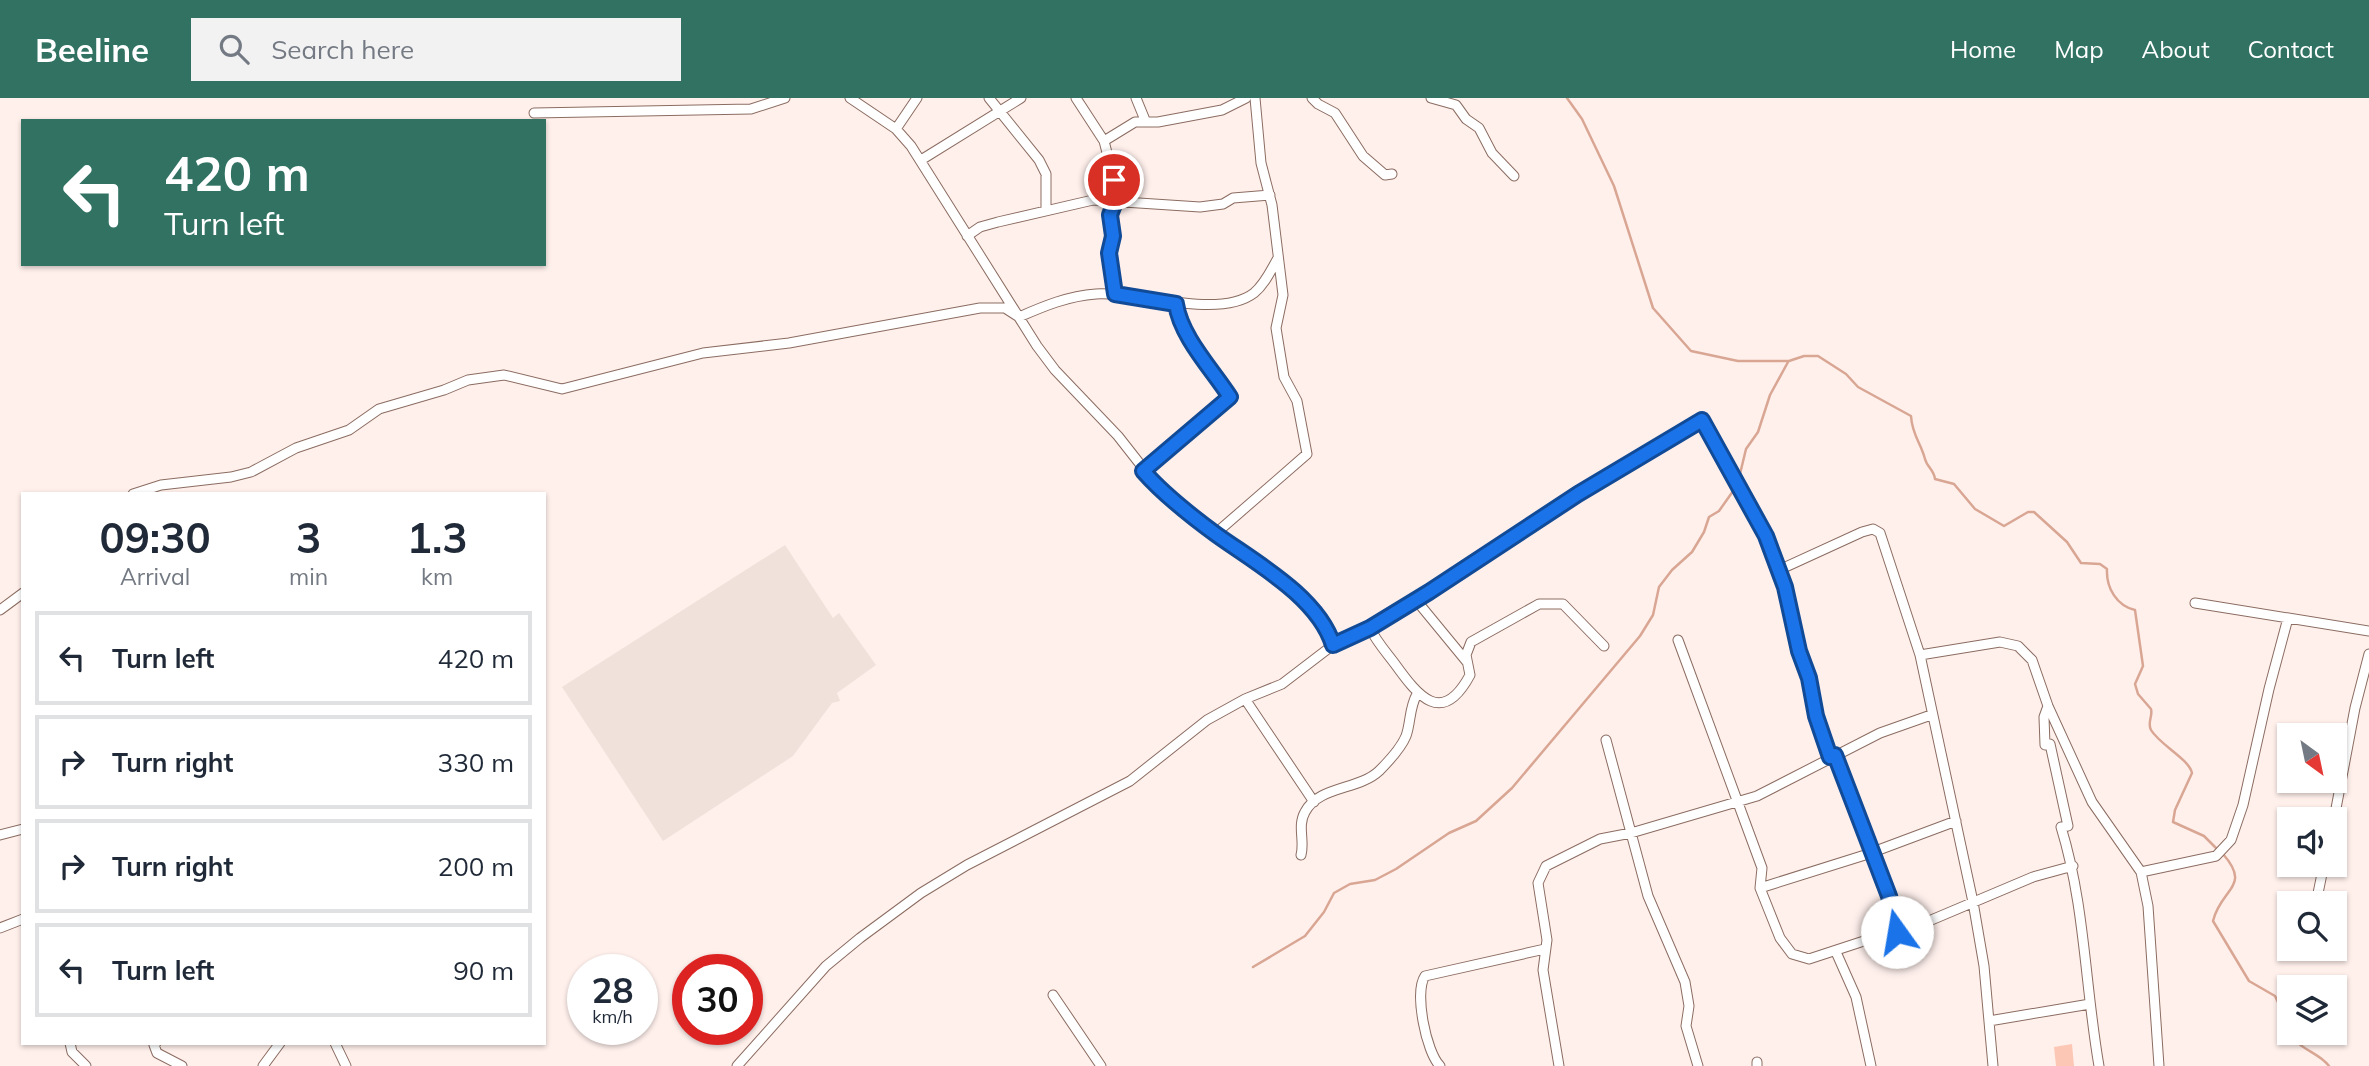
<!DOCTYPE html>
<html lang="en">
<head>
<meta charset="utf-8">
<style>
  body { margin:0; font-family:Mulish,sans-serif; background:#f2f2f3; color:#1f2937; height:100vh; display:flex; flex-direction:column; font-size:26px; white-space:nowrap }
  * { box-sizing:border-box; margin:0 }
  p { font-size:23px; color:#747a83 }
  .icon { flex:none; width:38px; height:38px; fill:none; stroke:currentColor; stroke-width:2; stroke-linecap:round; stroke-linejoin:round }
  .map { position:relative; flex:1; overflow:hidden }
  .drawer { position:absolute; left:21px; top:394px; width:525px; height:553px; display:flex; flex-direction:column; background:#fff; border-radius:0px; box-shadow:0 2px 5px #0004 }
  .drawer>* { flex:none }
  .hud { position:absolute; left:21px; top:21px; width:525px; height:147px; border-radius:0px; box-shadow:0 2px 5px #0004; background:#317262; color:#fff; overflow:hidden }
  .needle { width:46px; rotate:147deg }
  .tools { position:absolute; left:2277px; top:625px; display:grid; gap:14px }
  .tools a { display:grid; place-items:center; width:70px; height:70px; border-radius:0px; background:#fff; box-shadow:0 2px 5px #0004; font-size:35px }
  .speed { position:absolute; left:567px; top:856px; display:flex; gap:14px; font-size:35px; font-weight:700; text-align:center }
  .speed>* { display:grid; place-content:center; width:91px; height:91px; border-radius:50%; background:#fff; box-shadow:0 2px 5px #0004; line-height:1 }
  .speed small { font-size:18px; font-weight:400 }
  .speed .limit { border:10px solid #d22; background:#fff; color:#111 }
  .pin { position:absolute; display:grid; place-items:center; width:60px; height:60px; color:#fff; margin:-30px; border:4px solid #fff; border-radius:50%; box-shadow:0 2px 7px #0007 }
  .me { position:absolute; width:77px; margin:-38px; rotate:347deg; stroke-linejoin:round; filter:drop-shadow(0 0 5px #0008) }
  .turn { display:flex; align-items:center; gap:24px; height:147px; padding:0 28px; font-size:32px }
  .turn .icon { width:91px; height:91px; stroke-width:2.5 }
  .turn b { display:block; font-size:49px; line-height:60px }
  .eta { display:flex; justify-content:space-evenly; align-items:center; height:119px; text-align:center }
  .eta b { font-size:42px; font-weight:700; line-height:49px }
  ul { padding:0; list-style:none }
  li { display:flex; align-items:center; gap:21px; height:94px; margin:0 14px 10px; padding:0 14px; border:4px solid #e0e1e3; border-radius:0px }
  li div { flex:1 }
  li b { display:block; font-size:26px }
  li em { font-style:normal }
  header { display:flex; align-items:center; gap:42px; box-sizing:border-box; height:98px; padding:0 35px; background:#317262; color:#fff }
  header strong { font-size:33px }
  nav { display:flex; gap:38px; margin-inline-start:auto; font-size:24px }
  .search { width:490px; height:63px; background:#f2f2f3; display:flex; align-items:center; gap:18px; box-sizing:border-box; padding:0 24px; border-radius:0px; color:#747a83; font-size:26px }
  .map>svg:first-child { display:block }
</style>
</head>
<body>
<header>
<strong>Beeline</strong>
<div class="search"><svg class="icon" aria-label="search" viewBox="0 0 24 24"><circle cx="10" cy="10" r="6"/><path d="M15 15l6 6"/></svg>Search here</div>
<nav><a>Home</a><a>Map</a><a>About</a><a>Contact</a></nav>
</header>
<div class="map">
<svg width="2369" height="968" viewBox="0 0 2369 968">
  <rect width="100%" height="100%" fill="#fff0ec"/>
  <path fill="#f1e1db" d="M 785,447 L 833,520 L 839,515 L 876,567 L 837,595 L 840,603 L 832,605 L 793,658 L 663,743 L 562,589 Z"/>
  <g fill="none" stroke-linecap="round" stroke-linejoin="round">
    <path stroke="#d9a694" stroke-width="2.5" d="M 1567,0 L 1582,21 L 1614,88 L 1653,210 L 1691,253 L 1738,263 L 1789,263 L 1804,258 L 1818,258 L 1846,276 L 1858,289 L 1911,318 C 1912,337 1921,345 1925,361 C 1927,369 1934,372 1935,381 L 1954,386 L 1975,411 L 2004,428 L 2028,414 L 2034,414 L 2067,444 L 2081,465 L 2100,466 L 2107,471 C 2106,490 2117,508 2135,512 L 2143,568 L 2135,586 L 2138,596 L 2151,611 C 2153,618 2147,625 2151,632 C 2160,647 2189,661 2192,675 L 2175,712 L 2173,724 L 2204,738 L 2218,752
      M 1740,376 L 1746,351 L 1758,334 L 1770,297 L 1788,264
      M 2223,756 C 2252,789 2221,790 2213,823 L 2249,883 L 2275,898 L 2289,927
      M 1253,869 L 1305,838 L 1324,814 L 1334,795 L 1350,786 L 1375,782 L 1396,771 L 1449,735 L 1476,723 L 1512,690 L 1640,538 L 1653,517 L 1659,489 L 1672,472 L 1692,454 L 1704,434 L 1709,419 L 1719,413 L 1738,386
      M 2291,934 C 2297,952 2318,953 2329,968"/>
  </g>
  <path fill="#fcc7b5" d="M 2072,946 L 2074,968 L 2056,968 L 2054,949 Z"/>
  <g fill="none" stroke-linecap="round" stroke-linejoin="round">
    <defs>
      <path id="minor" d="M 850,0 L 896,31 L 911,48 L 1037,248 L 1055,272 L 1118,338 L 1158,389 L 1305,503 L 1328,531 L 1333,547
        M 989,0 L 1039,62 L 1046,76 L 1046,110
        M 1076,0 L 1104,43 L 1114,82 L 1116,101 L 1110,117 L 1113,138 L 1109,155 L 1115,196
        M 1136,0 L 1145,22
        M 1312,0 L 1318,6 L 1335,15 L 1363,58 L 1385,77 L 1392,76
        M 1431,0 L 1456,7 L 1466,21 L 1479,30 L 1492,55 L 1514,78
        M 534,15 L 751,11 L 785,0
        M 896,31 L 917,0
        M 1104,43 L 1135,24 L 1158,24 L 1222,12 L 1246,0
        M 921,62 L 1021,0
        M 967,138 L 980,129 L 998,124 L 1093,102 L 1200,109 L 1223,106 L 1233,100 L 1270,97
        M 1143,373 L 1230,299 C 1212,271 1180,239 1176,206
        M 133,396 L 161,387 L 231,379 L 251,374 L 296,350 L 349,332 L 379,311 L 444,292 L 468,282 L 504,277 L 562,291 L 703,255 L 789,245 L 980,210 L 1005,210 L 1019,219 C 1044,208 1068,198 1096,196 C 1137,193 1219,222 1254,195 C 1265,186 1271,172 1278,160
        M 1215,436 L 1307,356 L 1297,303 L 1284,279 L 1276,230 L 1283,197 L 1272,107 L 1261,65 L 1255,0
        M 1779,472 L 1862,434 L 1873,431 L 1880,435 L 1920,557 L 1973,804 L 1984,868 L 1993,968
        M 1416,502 L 1467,564
        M 2195,505 L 2369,533
        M 0,512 L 23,495
        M 1370,530 C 1376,543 1386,554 1395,566 C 1418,598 1442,629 1470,577 L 1466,557 L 1471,544 L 1539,506 L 1563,506 L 1604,548
        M 1678,542 L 1762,770 L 1760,790 L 1780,840 L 1792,856 L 1809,861 L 1873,840 L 1910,831 L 2033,779 L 2073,768
        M 1920,557 L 2000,544 L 2018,548 L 2032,562 L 2048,608 L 2092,704 L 2141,774 L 2148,808 L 2159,968
        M 1245,601 L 1314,704
        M 2048,608 L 2044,619 L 2045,647 L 2050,646 L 2068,728 L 2061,729 C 2085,807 2085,888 2099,968
        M 1606,642 L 1648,798 L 1685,884 L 1689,908 L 1686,928 L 1698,968
        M 1835,657 L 1889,798 L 1897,834
        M 2334,721 L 2355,610 L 2369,556
        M 0,737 L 23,731
        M 1301,757 C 1305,743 1297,728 1305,714 C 1318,688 1359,692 1379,673 C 1389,663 1401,650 1406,638 C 1411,624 1409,610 1417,596
        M 2141,774 L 2216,758 L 2231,742 L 2243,707 L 2269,591 L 2288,520
        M 1760,790 L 1865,757 L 1956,723
        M 2316,805 L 2324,766
        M 0,830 L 23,821
        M 1836,854 L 1856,899 L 1871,968
        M 1053,897 L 1101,968
        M 1989,923 L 2090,906
        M 70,945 L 72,954 L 86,968
        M 156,945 L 154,947 L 157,955 L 182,968
        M 335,945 L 346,968
        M 1757,964 L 1757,968
        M 263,968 L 280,945
        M 737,968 L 826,868 L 860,840 L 921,795 L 967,767 L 1130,683 L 1207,622 L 1245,601 L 1282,586 L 1333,547 L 1370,530 L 1429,494 L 1578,396 L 1702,322 C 1735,373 1768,430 1785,489 C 1801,546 1810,604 1830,659
        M 1440,968 C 1426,954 1414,894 1425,878 L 1545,851
        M 1559,968 L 1543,872 L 1547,842 L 1538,785 L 1546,768 L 1600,741 L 1631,735 L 1757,698 L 1880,635 L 1931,617"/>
    </defs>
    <use href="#minor" stroke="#8b6c61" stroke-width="11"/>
    <use href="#minor" stroke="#fff" stroke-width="9"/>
  </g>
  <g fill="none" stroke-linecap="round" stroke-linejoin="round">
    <defs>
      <path id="route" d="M 1114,82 L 1116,101 L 1110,117 L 1113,138 L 1109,155 L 1115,196 L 1176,206 C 1181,239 1212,271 1230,299 L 1143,373 C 1164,397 1191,418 1217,437 C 1256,465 1318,499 1333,547 L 1370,530 L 1429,494 L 1578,396 L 1702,322 L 1766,438 L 1785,489 L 1799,553 L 1809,580 L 1816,618 L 1830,659 L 1835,657 L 1889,798 L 1897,834"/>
    </defs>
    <use href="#route" stroke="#114b97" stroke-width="18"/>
    <use href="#route" stroke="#1a73e8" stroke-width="12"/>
  </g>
</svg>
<div class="tools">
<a><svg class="needle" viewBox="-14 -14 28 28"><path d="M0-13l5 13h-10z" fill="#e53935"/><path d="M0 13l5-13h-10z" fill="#747a83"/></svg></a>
<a><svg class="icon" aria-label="sound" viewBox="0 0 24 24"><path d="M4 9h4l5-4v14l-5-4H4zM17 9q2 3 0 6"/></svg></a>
<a><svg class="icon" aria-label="search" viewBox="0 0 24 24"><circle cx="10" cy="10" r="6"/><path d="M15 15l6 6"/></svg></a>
<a><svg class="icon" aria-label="layers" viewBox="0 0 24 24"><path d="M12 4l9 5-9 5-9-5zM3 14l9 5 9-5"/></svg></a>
</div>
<div class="speed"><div>28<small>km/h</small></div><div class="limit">30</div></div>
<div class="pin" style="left:1114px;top:82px;background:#d93025"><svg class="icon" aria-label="arrive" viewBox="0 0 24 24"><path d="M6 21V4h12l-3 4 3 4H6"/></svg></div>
<svg class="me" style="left:1897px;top:834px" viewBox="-20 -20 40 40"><circle r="19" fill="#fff"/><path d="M0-13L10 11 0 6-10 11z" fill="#1a73e8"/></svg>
<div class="hud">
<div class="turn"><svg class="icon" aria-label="left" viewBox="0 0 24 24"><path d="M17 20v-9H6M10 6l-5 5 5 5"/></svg><div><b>420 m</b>Turn left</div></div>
</div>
<section class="drawer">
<div class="eta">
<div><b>09:30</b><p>Arrival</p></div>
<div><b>3</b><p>min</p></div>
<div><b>1.3</b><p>km</p></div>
</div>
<ul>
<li><svg class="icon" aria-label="left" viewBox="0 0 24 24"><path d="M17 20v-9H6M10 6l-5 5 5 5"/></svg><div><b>Turn left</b></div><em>420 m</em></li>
<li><svg class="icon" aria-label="right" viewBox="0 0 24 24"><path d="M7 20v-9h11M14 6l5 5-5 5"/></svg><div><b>Turn right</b></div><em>330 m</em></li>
<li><svg class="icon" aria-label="right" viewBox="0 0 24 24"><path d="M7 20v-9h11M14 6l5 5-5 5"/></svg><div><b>Turn right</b></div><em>200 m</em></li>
<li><svg class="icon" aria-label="left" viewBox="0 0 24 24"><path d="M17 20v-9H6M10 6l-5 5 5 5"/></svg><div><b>Turn left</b></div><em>90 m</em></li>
</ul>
</section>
</div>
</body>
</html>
